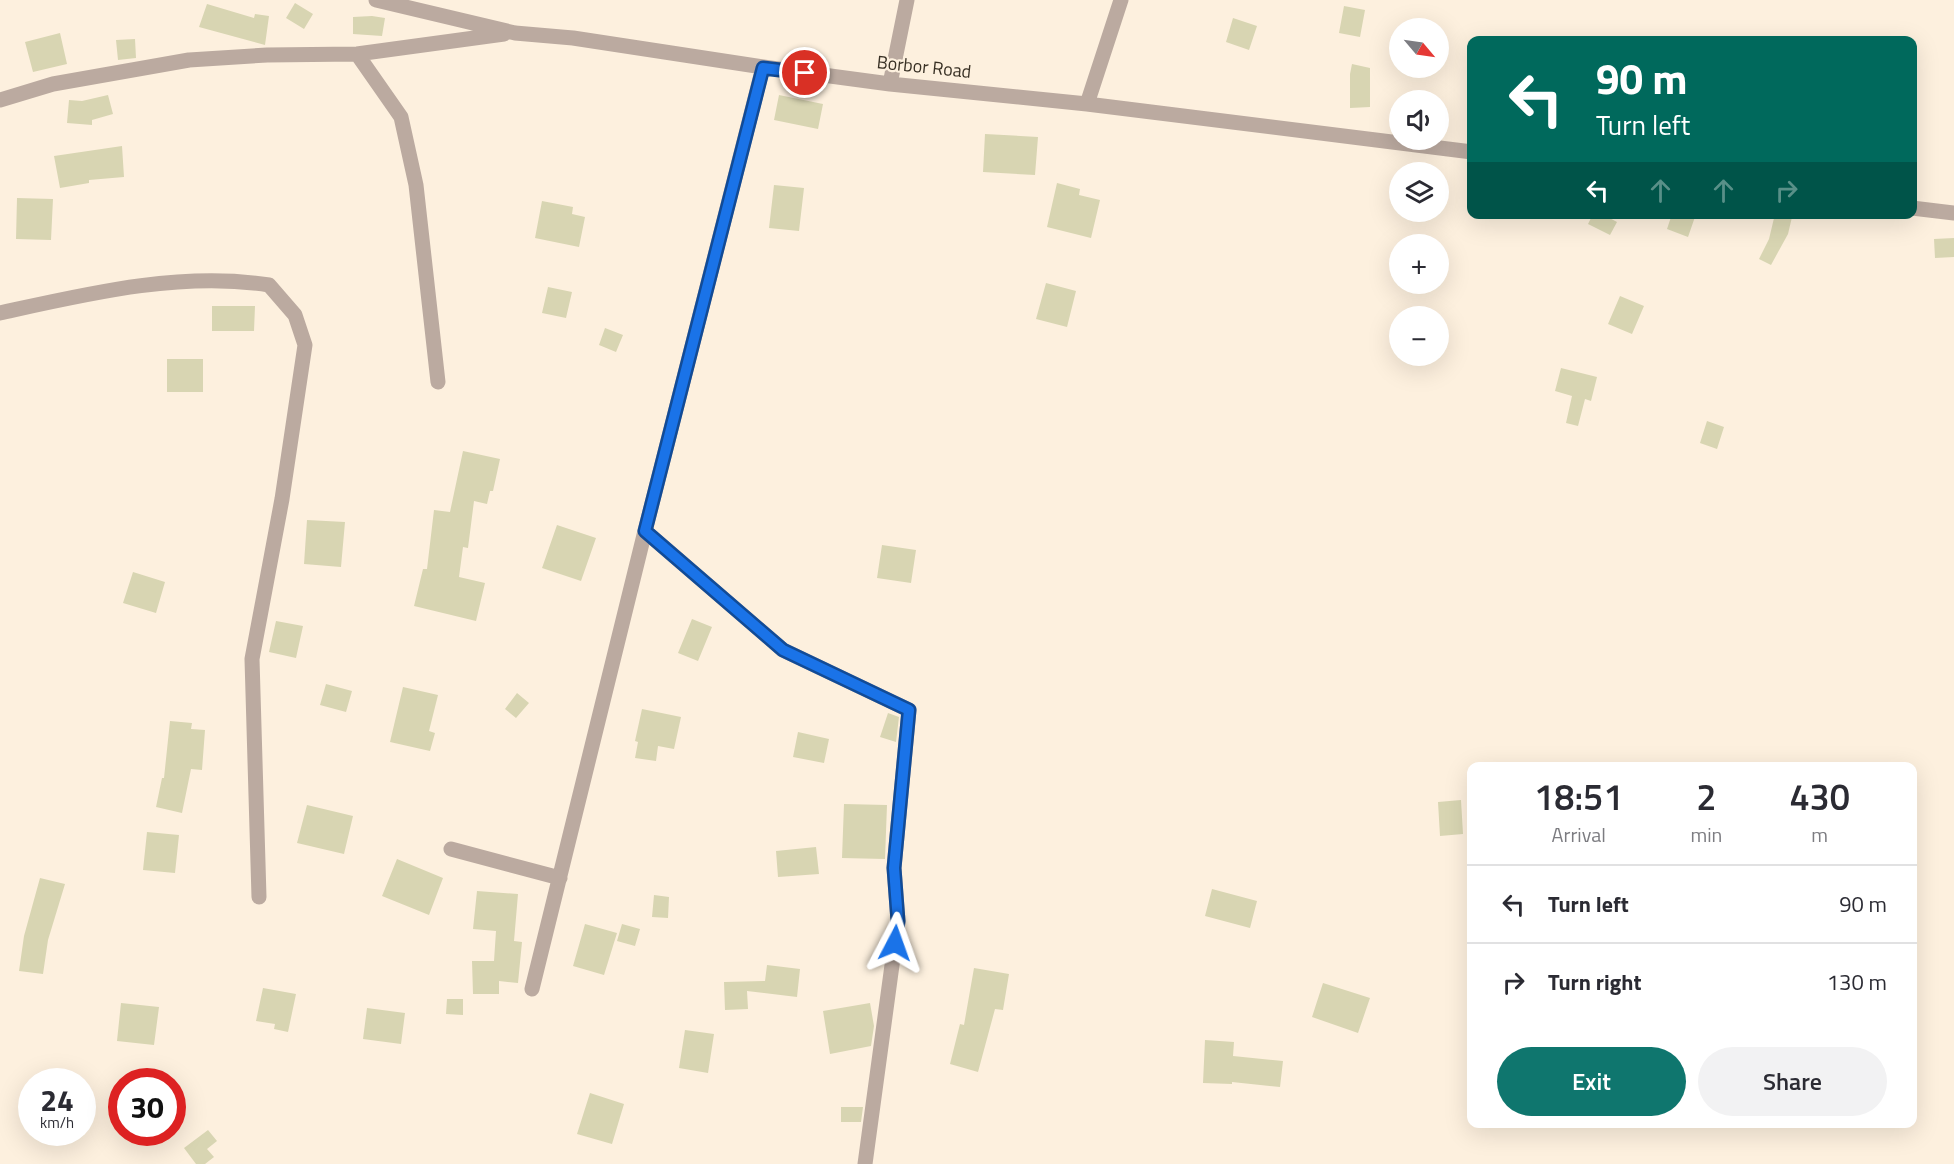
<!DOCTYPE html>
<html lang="en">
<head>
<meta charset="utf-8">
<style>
  body { margin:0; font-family:"Titillium Web",sans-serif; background:#f2f2f3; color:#2b2b33; height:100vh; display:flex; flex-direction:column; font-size:22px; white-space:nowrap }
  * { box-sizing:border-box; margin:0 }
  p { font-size:20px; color:#7c7c81 }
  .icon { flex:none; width:33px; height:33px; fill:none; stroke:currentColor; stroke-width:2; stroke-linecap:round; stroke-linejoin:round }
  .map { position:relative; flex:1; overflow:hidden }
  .panel { position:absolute; left:1467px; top:762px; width:450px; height:366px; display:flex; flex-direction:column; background:#fff; border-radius:12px; box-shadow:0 6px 24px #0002 }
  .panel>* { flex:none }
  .banner { position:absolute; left:1467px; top:36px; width:450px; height:183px; border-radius:12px; box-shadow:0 6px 24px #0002; background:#00695c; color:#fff; overflow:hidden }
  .needle { width:39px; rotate:119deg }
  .controls { position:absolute; left:1389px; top:18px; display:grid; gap:12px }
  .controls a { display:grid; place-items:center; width:60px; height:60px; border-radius:50%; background:#fff; box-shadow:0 6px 24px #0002; font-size:30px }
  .speed { position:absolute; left:18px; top:1068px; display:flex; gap:12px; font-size:30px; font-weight:700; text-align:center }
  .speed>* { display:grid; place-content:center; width:78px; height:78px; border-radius:50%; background:#fff; box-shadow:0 6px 24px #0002; line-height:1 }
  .speed small { font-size:15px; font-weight:400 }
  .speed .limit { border:9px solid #d22; background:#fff; color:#111 }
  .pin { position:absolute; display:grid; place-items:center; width:51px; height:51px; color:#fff; margin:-26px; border:3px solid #fff; border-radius:50%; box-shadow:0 2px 6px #0007 }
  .me { position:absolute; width:66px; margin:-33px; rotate:4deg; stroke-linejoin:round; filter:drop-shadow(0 0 4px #0008) }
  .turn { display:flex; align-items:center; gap:21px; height:126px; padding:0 30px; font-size:27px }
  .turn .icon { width:78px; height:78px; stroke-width:2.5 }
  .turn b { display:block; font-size:42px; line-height:51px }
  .lanes { display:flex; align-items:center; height:57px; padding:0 30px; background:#0003; justify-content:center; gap:30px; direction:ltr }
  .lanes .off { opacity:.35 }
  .eta { display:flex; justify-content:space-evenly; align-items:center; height:102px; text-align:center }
  .eta b { font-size:36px; font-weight:600; line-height:42px }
  .button { display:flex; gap:12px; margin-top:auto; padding:12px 30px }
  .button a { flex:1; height:69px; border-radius:36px; background:#0f766e; color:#fff; font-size:24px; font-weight:600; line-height:69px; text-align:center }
  .button a+a { background:#f2f2f3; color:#2b2b33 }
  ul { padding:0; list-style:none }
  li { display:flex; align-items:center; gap:18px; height:78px; padding:0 30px; border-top:2px solid #e1e1e2 }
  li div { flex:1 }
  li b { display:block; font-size:22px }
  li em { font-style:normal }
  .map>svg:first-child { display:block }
</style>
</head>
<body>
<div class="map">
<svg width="1954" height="1164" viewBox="0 0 1954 1164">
  <rect width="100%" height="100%" fill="#fdf0de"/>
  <path fill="#d8d5b2" d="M 295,3 L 313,14 L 304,29 L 286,18 Z
    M 207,4 L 254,18 L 255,14 L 269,16 L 265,45 L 199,27 Z
    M 1344,6 L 1365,10 L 1360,37 L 1339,33 Z
    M 372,16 L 385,18 L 382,36 L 353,34 L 353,17 Z
    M 1233,18 L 1257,26 L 1249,50 L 1226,42 Z
    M 60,33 L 67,64 L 33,72 L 25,42 Z
    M 135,39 L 136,58 L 118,60 L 116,40 Z
    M 1352,64 L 1370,68 L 1370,107 L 1350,108 L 1350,74 Z
    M 108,95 L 113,114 L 92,120 L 92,125 L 67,123 L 69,100 L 82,101 Z
    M 779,95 L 823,104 L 818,129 L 774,120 Z
    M 985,134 L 1038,137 L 1035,175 L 983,172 Z
    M 122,146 L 124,177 L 89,180 L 89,183 L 60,188 L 54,156 Z
    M 1057,183 L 1080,189 L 1079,195 L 1100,200 L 1091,238 L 1047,227 Z
    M 774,185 L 804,188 L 799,231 L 769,228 Z
    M 17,198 L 53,199 L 51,240 L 16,239 Z
    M 542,201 L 573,207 L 572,214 L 585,217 L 579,247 L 535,238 Z
    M 1593,214 L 1602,214 L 1617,222 L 1610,235 L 1588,224 Z
    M 1672,214 L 1696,214 L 1688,237 L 1667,229 Z
    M 1775,214 L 1792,217 L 1788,234 L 1771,265 L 1759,259 L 1769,239 Z
    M 1954,238 L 1954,257 L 1935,258 L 1934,239 Z
    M 1046,283 L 1076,291 L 1067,327 L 1036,319 Z
    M 548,287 L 572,292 L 566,318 L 542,313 Z
    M 1620,296 L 1644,306 L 1632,334 L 1608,324 Z
    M 212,306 L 255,306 L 254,331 L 212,331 Z
    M 605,328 L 623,335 L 616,352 L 599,345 Z
    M 167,359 L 203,359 L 203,392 L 167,392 Z
    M 1561,368 L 1597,377 L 1591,401 L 1585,399 L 1578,426 L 1566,423 L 1572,396 L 1555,391 Z
    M 1707,421 L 1724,427 L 1717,449 L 1700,443 Z
    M 463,451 L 500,459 L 493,491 L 490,491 L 487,504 L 474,501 L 468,548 L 463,547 L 459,577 L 485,583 L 476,621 L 414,606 L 423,569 L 427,569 L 434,510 L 450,512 Z
    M 307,520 L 345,522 L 341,567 L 304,564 Z
    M 557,525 L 596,538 L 581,581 L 542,568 Z
    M 882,545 L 916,550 L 911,583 L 877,578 Z
    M 133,572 L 165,582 L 156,613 L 123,603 Z
    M 692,619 L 712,627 L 698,661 L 678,653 Z
    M 276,621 L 303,626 L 296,658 L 269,652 Z
    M 326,684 L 352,691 L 346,712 L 320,705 Z
    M 403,687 L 438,695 L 429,731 L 435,733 L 430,751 L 390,742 Z
    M 517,693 L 529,703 L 516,718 L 505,709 Z
    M 642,709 L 681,717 L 674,749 L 658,746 L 656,761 L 635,758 L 638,742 L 635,741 Z
    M 888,713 L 899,717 L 896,742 L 880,737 Z
    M 170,721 L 192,723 L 191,729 L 205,730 L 202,770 L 191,769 L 182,813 L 156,807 L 162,778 L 164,778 Z
    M 798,732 L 829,739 L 824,763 L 793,757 Z
    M 1461,800 L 1463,834 L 1440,836 L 1438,802 Z
    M 844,804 L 887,805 L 885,859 L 842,858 Z
    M 307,805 L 353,816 L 344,854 L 297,843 Z
    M 147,832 L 179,835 L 175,873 L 143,870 Z
    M 816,847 L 819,874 L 778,877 L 776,851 Z
    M 397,859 L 443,878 L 429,915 L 382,896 Z
    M 40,878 L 65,884 L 48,940 L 43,974 L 19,971 L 24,936 Z
    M 1212,889 L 1257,901 L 1250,928 L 1205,916 Z
    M 477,891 L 518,894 L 514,941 L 522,942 L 518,983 L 499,981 L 499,994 L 473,994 L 472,961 L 494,961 L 496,931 L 473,929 Z
    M 654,895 L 669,897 L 668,918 L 652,917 Z
    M 585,924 L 617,933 L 604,975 L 573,966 Z
    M 622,924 L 640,929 L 635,946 L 617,941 Z
    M 767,965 L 800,969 L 797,997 L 747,991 L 748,1009 L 725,1010 L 724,982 L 765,981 Z
    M 974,968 L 1009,974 L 1003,1010 L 995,1009 L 978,1072 L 950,1064 L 960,1024 L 964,1025 Z
    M 1323,983 L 1370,998 L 1358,1033 L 1312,1017 Z
    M 263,988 L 296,994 L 288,1032 L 274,1029 L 275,1024 L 256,1021 Z
    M 447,999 L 463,999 L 463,1015 L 446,1014 Z
    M 121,1003 L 159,1007 L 154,1045 L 117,1041 Z
    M 870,1003 L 874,1026 L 871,1046 L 830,1054 L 823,1011 Z
    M 367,1008 L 405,1013 L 401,1044 L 363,1039 Z
    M 685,1030 L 714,1034 L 708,1073 L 679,1068 Z
    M 1205,1040 L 1234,1042 L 1233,1056 L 1283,1061 L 1280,1087 L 1232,1082 L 1232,1084 L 1203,1083 Z
    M 590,1093 L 624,1104 L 612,1144 L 577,1134 Z
    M 841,1107 L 863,1107 L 861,1122 L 841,1122 Z
    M 208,1130 L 217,1141 L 207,1149 L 214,1157 L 205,1164 L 196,1164 L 184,1148 Z"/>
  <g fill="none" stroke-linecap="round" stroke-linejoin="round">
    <path stroke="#bbaaa0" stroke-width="15" d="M 376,0 L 515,33 L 573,38 L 763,67 L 890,84 L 1087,104 L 1472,152
      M 357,54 L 401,117 L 416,185 L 438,382
      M 890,84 L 907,0
      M 0,100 L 53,84 L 189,60 L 267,55 L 357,54 L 504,34
      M 1087,104 L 1121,0
      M 1912,208 L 1954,213
      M 0,313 C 86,294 181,271 269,285 L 295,315 L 305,345 L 282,499 L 252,659 L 259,897
      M 645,531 L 783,650 L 909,710 L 894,868 L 898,921 L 865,1164
      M 451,849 L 560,878
      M 532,989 L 645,531 L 763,67"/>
  </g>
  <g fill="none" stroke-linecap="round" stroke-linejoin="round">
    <defs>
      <path id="route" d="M 805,73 L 763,68 L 645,531 L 783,650 L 909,710 L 894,868 L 898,921 L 895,943"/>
    </defs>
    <use href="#route" stroke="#114b97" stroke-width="15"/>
    <use href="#route" stroke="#1a73e8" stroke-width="10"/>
  </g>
  <g text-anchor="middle" stroke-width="4.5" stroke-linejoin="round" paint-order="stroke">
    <g font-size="18" fill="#383024" stroke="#fdf0de">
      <text transform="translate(924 67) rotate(6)" y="6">Borbor Road</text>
    </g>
  </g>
</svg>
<div class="controls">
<a><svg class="needle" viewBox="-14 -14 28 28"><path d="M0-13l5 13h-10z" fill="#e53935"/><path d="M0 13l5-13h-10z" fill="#7c7c81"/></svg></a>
<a><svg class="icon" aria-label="sound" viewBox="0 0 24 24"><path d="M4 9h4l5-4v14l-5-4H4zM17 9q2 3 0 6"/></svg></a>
<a><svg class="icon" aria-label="layers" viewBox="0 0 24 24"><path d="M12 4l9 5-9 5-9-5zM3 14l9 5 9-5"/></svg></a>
<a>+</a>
<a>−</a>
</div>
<div class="speed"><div>24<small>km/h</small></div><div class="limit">30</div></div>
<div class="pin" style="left:805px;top:73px;background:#d93025"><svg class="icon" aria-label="arrive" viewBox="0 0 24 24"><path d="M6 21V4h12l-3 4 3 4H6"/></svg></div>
<svg class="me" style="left:895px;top:943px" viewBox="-20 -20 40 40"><path d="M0-17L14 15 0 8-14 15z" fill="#1a73e8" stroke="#fff" stroke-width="4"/></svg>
<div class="banner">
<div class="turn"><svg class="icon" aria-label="left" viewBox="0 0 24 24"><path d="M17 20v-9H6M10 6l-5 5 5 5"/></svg><div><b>90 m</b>Turn left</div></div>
<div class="lanes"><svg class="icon" aria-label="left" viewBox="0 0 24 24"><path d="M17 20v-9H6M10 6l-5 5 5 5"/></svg><svg class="icon off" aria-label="ahead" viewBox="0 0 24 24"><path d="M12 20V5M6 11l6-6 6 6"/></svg><svg class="icon off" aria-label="ahead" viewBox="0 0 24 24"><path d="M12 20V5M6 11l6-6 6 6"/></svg><svg class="icon off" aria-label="right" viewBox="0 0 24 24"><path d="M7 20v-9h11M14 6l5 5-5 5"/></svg></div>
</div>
<section class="panel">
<div class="eta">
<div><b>18:51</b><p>Arrival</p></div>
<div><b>2</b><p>min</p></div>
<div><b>430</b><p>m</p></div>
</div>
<ul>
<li><svg class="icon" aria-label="left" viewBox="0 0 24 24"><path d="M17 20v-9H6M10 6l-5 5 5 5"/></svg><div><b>Turn left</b></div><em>90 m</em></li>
<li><svg class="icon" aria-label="right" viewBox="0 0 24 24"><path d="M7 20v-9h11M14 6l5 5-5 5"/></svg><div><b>Turn right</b></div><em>130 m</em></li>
</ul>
<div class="button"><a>Exit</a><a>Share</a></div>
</section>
</div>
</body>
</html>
